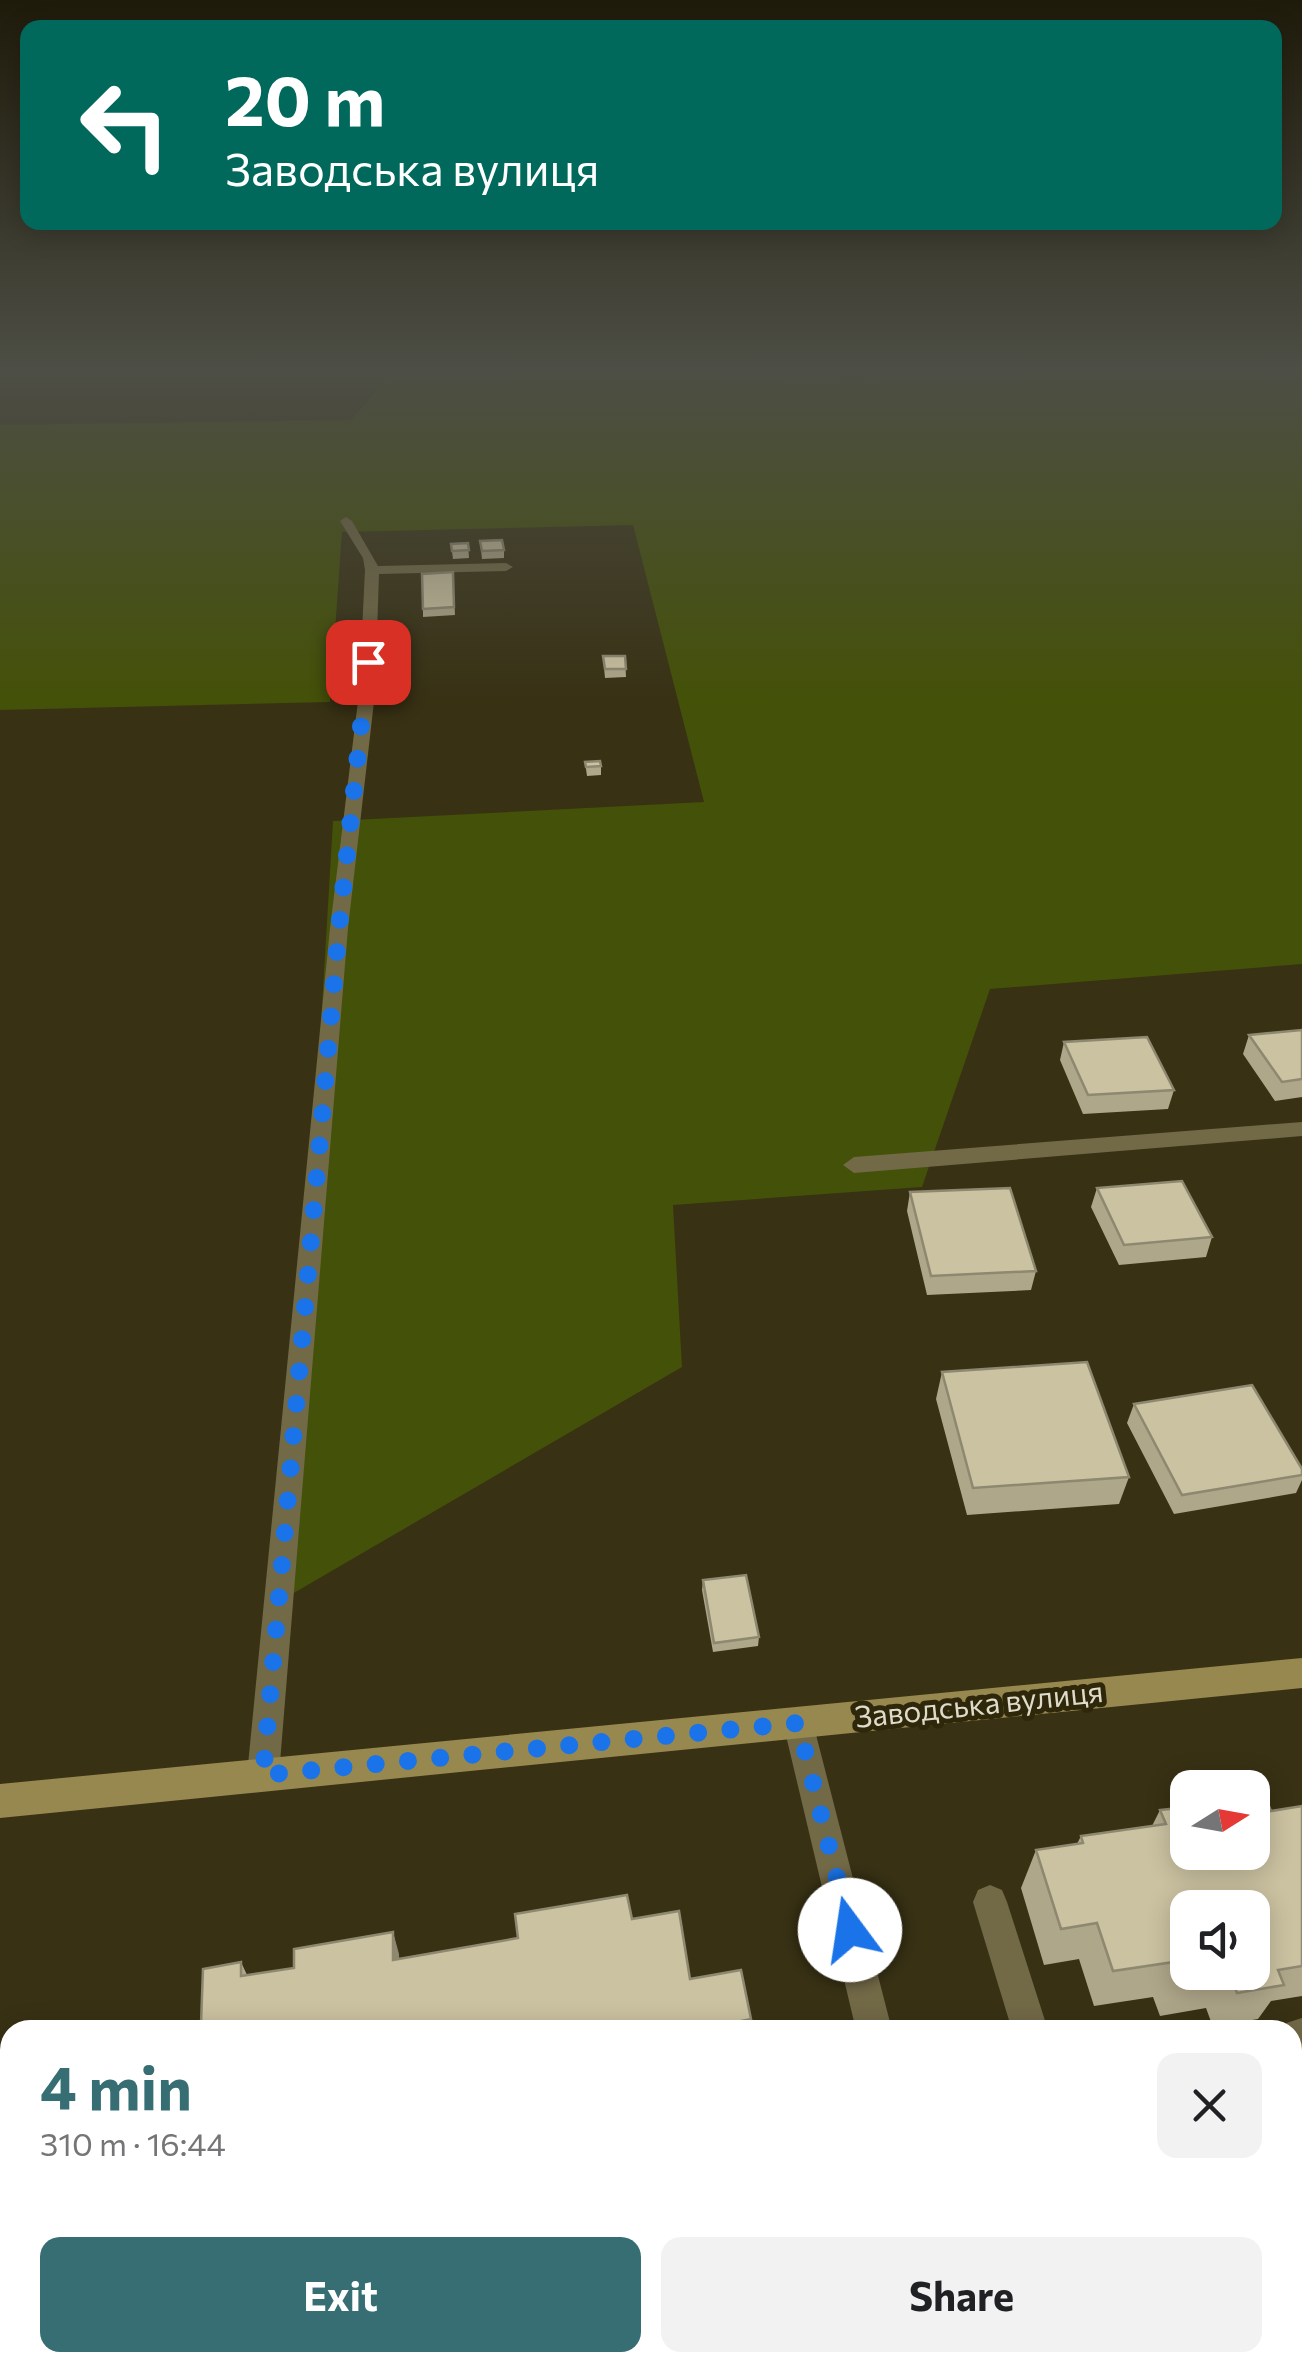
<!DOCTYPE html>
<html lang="en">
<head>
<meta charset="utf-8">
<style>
  body { margin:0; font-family:Commissioner,sans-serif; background:#f2f2f2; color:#202124; height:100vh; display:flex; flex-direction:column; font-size:38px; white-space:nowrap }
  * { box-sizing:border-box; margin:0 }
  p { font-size:32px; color:#757577 }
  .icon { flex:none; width:55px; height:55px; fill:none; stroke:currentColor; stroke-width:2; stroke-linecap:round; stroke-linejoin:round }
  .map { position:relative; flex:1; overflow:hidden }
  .side { position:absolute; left:0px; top:2020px; width:1302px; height:352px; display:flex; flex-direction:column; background:#fff; border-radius:30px 30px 0 0; box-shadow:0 5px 25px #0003 }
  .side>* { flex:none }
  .guide { position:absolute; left:20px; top:20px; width:1262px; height:210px; border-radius:20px; box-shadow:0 5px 25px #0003; background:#00695c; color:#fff; overflow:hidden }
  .needle { width:65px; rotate:79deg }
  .tools { position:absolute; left:1170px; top:1770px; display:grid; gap:20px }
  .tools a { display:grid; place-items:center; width:100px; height:100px; border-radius:20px; background:#fff; box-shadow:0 5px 25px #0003; font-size:50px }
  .pin { position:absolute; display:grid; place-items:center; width:85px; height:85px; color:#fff; margin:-42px; border-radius:20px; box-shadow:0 5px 15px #0006 }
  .me { position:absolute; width:110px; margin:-55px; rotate:346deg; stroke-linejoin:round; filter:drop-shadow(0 0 8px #0008) }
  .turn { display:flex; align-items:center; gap:35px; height:210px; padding:0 40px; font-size:45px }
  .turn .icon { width:130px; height:130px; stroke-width:2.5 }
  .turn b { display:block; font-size:70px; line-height:85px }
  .round { display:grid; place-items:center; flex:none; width:105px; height:105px; border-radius:20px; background:#f2f2f2 }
  .summary { display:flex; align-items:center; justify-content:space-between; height:170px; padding:0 40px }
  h1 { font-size:60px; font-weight:700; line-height:75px; color:#366e74 }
  .primary-button { display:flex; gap:20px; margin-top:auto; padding:20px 40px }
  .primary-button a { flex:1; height:115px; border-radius:20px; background:#366e74; color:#fff; font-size:40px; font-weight:700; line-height:115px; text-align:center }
  .primary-button a+a { background:#f2f2f2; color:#202124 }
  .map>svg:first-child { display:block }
</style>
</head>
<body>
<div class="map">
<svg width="1302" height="2372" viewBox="0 0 1302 2372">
  <rect width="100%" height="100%" fill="#383114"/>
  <path fill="#445108" d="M 416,368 L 630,368 L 851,382 L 920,372 L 925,368 L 1302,368 L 1302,964 L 990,989 L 922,1187 L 673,1205 L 682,1367 L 287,1597 L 333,821 L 704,802 L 633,525 L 342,532 L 330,702 L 0,710 L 0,425 L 351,420 L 383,384 Z"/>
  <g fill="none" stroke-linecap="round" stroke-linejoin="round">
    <path stroke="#908a74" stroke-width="10" stroke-dasharray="8 8" stroke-linecap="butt" d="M 562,2372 L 563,2362"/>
    <path fill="#726947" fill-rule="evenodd" d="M 346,517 L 352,521 L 378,566 L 506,563 L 513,567 L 506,571 L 379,574 L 375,693 L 348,928 L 279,1775 L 274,1786 L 263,1790 L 252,1786 L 247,1775 L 330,928 L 359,693 L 365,570 L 363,558 L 340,521 Z
      M 1302,1122 L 1302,1136 L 854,1173 L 843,1165 L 854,1157 Z
      M 798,1709 L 809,1713 L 813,1723 L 892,2030 L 856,2030 L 783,1723 L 787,1713 Z
      M 990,1885 L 1002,1890 L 1007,1902 L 1048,2030 L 1012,2030 L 973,1902 L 978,1890 Z
      M 1302,2018 L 1302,2054 L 1292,2055 L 1292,2030 L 1277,2030 L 1280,2025 Z
      M 1302,2312 L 1302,2352 L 1292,2353 L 1292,2313 Z
      M 265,2362 L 305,2362 L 305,2372 L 265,2372 Z
      M 933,2362 L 973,2362 L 975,2372 L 935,2372 Z
      M 1034,2362 L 1127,2362 L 1123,2372 L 1030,2372 Z"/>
    <path fill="#978850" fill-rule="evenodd" d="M 1302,1658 L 1302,1688 L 0,1818 L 0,1784 Z"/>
  </g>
  <path fill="#afa78a" d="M 480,541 L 504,550 L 504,558 L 482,559 Z
    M 468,543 L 469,558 L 453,559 L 451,544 Z
    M 453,572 L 455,615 L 423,617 L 423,609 Z
    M 625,656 L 626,677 L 605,678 L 603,657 Z
    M 585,762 L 601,766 L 601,775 L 587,776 Z
    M 1302,1030 L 1302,1097 L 1275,1101 L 1243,1054 L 1249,1035 Z
    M 1064,1042 L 1174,1090 L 1168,1109 L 1083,1114 L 1060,1060 Z
    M 1097,1188 L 1212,1237 L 1206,1257 L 1119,1265 L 1091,1207 Z
    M 910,1192 L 1036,1271 L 1031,1290 L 927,1295 L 907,1211 Z
    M 942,1372 L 1129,1477 L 1119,1504 L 967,1515 L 936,1399 Z
    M 1134,1404 L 1302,1469 L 1302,1480 L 1296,1493 L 1174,1514 L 1127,1423 Z
    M 703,1580 L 759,1637 L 758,1646 L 713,1652 L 702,1590 Z
    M 1302,1806 L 1302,1996 L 1271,2001 L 1258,2019 L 1213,2027 L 1206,2008 L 1160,2016 L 1153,1997 L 1094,2006 L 1079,1959 L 1044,1965 L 1021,1888 L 1036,1850 L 1077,1844 L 1081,1836 L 1152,1826 L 1160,1810 L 1271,1811 Z
    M 632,1919 L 690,1979 L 751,2019 L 749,2030 L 167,2030 L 201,2024 L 241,1962 L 247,1975 L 294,1968 L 393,1932 L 399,1959 Z"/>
  <path fill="#8e8871" d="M 393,1932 L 399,1954 L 400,1982 L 393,1960 Z
    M 89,2362 L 106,2362 L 105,2372 L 88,2372 Z"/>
  <path fill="#cbc2a1" stroke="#8e8871" stroke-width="2.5" fill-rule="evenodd" d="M 502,540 L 504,550 L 482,551 L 480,541 Z
    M 468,543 L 469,550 L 452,551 L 451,544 Z
    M 453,572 L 454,607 L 423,609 L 422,574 Z
    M 603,656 L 625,656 L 626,669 L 605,669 Z
    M 600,761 L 601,766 L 586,767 L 585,762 Z
    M 1302,1030 L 1302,1079 L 1282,1082 L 1249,1035 Z
    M 1147,1037 L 1174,1090 L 1088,1095 L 1064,1042 Z
    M 1182,1181 L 1212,1237 L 1124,1245 L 1097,1188 Z
    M 1010,1188 L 1036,1271 L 931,1276 L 910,1192 Z
    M 1087,1362 L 1129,1477 L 973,1488 L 942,1372 Z
    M 1252,1385 L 1302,1469 L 1302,1475 L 1182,1495 L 1134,1404 Z
    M 746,1575 L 759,1637 L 714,1643 L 703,1580 Z
    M 1265,1796 L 1271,1811 L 1302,1806 L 1302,1966 L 1278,1970 L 1284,1985 L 1237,1993 L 1230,1974 L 1182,1982 L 1174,1962 L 1113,1971 L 1097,1923 L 1061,1929 L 1036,1850 L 1083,1843 L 1081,1836 L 1166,1824 L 1160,1810 L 1188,1807 L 1188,1852 L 1252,1852 L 1252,1797 ZM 1188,1908 L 1252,1908 L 1252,1972 L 1188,1972 Z
    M 627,1895 L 632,1919 L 679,1911 L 690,1979 L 741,1970 L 751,2019 L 698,2030 L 167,2030 L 201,2024 L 203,1969 L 241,1962 L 241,1976 L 294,1968 L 294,1949 L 393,1932 L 393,1960 L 518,1938 L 515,1914 Z
    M 10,2125 L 10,2362 L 89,2362 L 88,2372 L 0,2372 L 0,2261 L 2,2247 L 0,2247 L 0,2127 Z"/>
  <linearGradient id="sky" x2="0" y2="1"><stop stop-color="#1f1b0b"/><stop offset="0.53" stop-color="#4d4e45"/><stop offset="1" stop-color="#4d4e45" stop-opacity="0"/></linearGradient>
  <rect width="1302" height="700" fill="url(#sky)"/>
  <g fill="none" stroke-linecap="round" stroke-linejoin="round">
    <path stroke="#1a73e8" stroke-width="18" stroke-dasharray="0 32.4" d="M 368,662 L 339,928 L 263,1775 L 798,1723 L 850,1930"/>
  </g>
  <g text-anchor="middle" stroke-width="10" stroke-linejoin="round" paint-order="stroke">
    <g font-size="30" fill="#dfdbca" stroke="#2e270a">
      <text transform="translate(979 1705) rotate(-6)" y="10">Заводська вулиця</text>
    </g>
  </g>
</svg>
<div class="tools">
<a><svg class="needle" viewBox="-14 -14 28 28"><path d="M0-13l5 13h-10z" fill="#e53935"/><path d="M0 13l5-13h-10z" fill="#757577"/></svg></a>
<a><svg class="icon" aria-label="sound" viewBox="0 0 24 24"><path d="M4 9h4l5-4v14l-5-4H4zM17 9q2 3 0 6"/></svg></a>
</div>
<div class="pin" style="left:368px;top:662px;background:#d93025"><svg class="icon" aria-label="arrive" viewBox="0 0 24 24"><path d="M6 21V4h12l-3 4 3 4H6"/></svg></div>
<svg class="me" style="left:850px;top:1930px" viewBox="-20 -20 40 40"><circle r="19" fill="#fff"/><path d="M0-13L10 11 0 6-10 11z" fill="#1a73e8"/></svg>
<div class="guide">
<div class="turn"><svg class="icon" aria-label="left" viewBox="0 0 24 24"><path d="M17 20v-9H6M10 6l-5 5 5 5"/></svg><div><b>20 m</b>Заводська вулиця</div></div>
</div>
<section class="side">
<div class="summary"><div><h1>4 min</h1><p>310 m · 16:44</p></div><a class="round"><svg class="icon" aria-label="close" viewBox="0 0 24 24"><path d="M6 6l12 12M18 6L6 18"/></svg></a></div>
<div class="primary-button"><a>Exit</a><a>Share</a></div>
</section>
</div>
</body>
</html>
